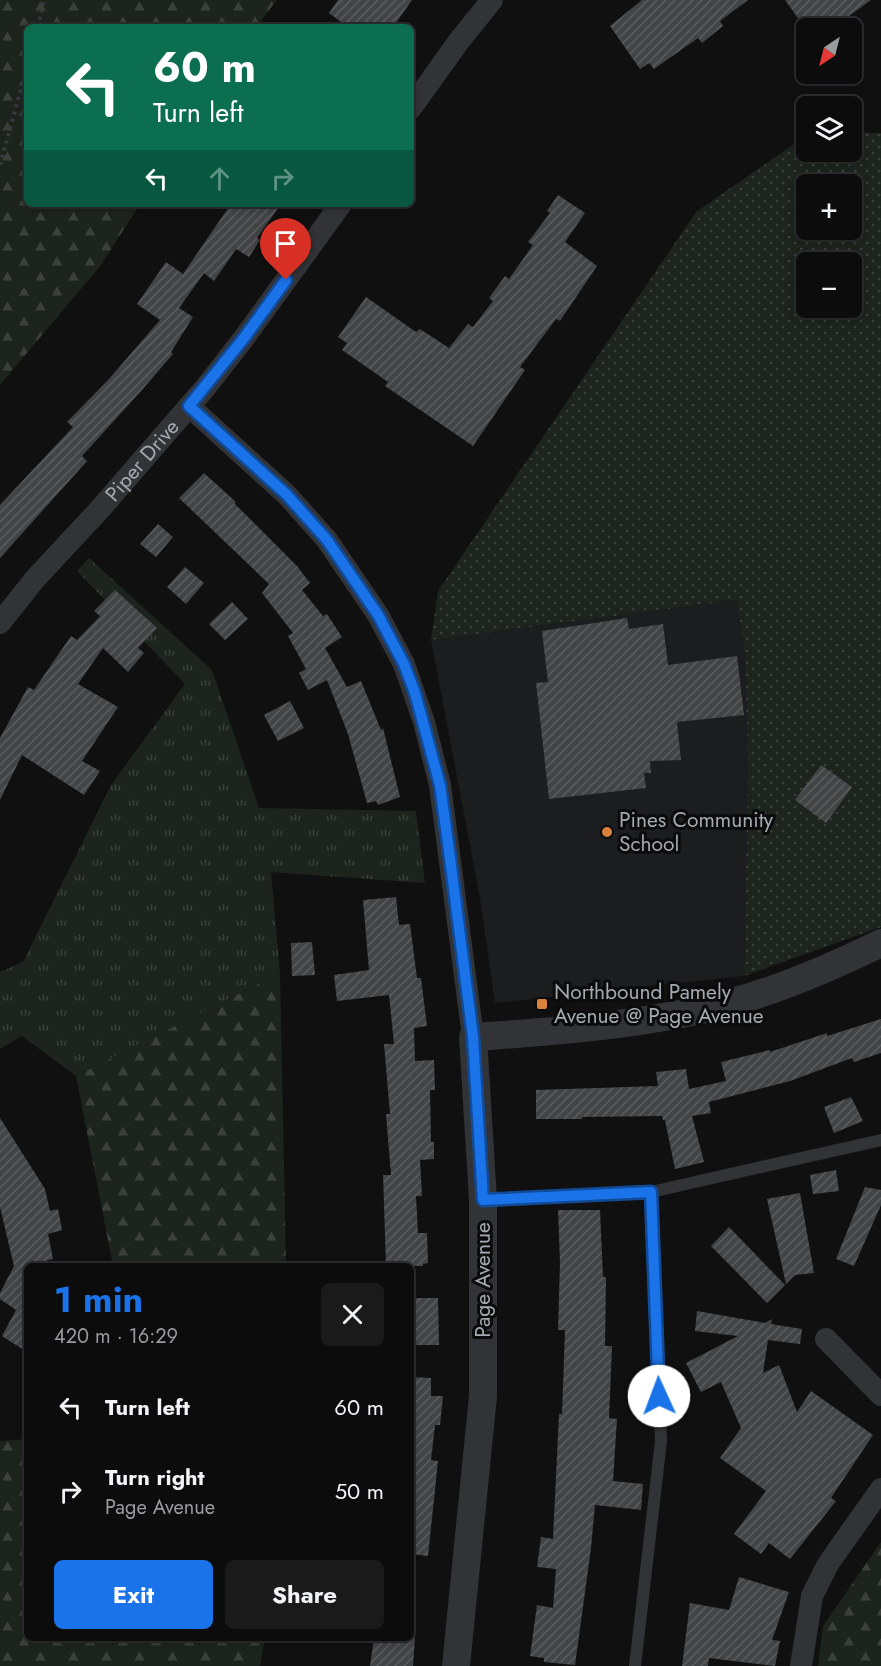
<!DOCTYPE html>
<html lang="en">
<head>
<meta charset="utf-8">
<style>
  body { margin:0; font-family:Jost,sans-serif; background:#1a1a1b; color:#f1f3f6; height:100vh; display:flex; flex-direction:column; font-size:22px; white-space:nowrap }
  * { box-sizing:border-box; margin:0 }
  p { font-size:20px; color:#9a9b9d }
  .icon { flex:none; width:33px; height:33px; fill:none; stroke:currentColor; stroke-width:2; stroke-linecap:round; stroke-linejoin:round }
  .map { position:relative; flex:1; overflow:hidden }
  .drawer { position:absolute; left:24px; top:1263px; width:390px; height:378px; display:flex; flex-direction:column; background:#0c0c0d; border-radius:9px; box-shadow:0 3px 9px #0003,0 0 0 2px #2c2c2e }
  .drawer>* { flex:none }
  .top-card { position:absolute; left:24px; top:24px; width:390px; height:183px; border-radius:9px; box-shadow:0 3px 9px #0003,0 0 0 2px #2c2c2e; background:#0b6e4f; color:#fff; overflow:hidden }
  .needle { width:39px; rotate:215deg }
  .tools { position:absolute; left:796px; top:18px; display:grid; gap:12px }
  .tools a { display:grid; place-items:center; width:66px; height:66px; border-radius:9px; background:#0c0c0d; box-shadow:0 3px 9px #0003,0 0 0 2px #2c2c2e; font-size:30px }
  .pin { position:absolute; display:grid; place-items:center; width:51px; height:51px; color:#fff; margin:-62px -26px; border-radius:50% 50% 50% 0; rotate:-45deg; box-shadow:0 0 6px #0007 }
  .pin .icon { rotate:45deg }
  .me { position:absolute; width:66px; margin:-33px; rotate:358deg; stroke-linejoin:round; filter:drop-shadow(0 0 4px #0008) }
  .turn { display:flex; align-items:center; gap:21px; height:126px; padding:0 30px; font-size:27px }
  .turn .icon { width:78px; height:78px; stroke-width:2.5 }
  .turn b { display:block; font-size:42px; line-height:51px }
  .lanes { display:flex; align-items:center; height:57px; padding:0 30px; background:#0003; justify-content:center; gap:30px; direction:ltr }
  .lanes .off { opacity:.35 }
  .round { display:grid; place-items:center; flex:none; width:63px; height:63px; border-radius:9px; background:#1a1a1b }
  .headline { display:flex; align-items:center; justify-content:space-between; height:102px; padding:0 30px }
  h1 { font-size:36px; font-weight:700; line-height:45px; color:#1a73e8 }
  .button { display:flex; gap:12px; margin-top:auto; padding:12px 30px }
  .button a { flex:1; height:69px; border-radius:9px; background:#1a73e8; color:#fff; font-size:24px; font-weight:700; line-height:69px; text-align:center }
  .button a+a { background:#1a1a1b; color:#f1f3f6 }
  ul { padding:0; list-style:none }
  li { display:flex; align-items:center; gap:18px; height:84px; padding:0 30px }
  li div { flex:1 }
  li b { display:block; font-size:22px }
  li em { font-style:normal }
  .map>svg:first-child { display:block }
</style>
</head>
<body>
<div class="map">
<svg width="881" height="1666" viewBox="0 0 881 1666">
  <defs>
    <pattern id="grass-tufts" width="24" height="20" patternUnits="userSpaceOnUse" patternTransform="scale(1.5)"><rect width="24" height="20" fill="#1d231d"/><path d="M3 7l-1-3M5 7V3M7 7l1-3M15 17l-1-3M17 17v-4M19 17l1-3" fill="none" stroke="#3b403b"/></pattern>
    <pattern id="forest-firs" width="22" height="20" patternUnits="userSpaceOnUse" patternTransform="scale(1.5)"><rect width="22" height="20" fill="#1d231d"/><path d="M5 1l3.5 6h-7zM16 11l3.5 6h-7z" fill="#3b403b"/></pattern>
    <pattern id="park-dots" width="8" height="8" patternUnits="userSpaceOnUse" patternTransform="scale(1.5)"><rect width="8" height="8" fill="#1d231d"/><path d="M2 2h.1M6 6h.1" fill="none" stroke="#3b403b" stroke-width="1.8" stroke-linecap="round"/></pattern>
    <pattern id="building-hatch" width="6" height="6" patternUnits="userSpaceOnUse" patternTransform="scale(1.5)"><rect width="6" height="6" fill="#424446"/><path d="M-1 1l2-2M0 6l6-6M5 7l2-2" fill="none" stroke="#5a5c5e"/></pattern>
  </defs>
  <rect width="100%" height="100%" fill="#101011"/>
  <path fill="#1c1d1e" d="M 737,600 L 745,658 L 748,766 L 744,976 L 495,1003 L 480,898 L 431,640 Z"/>
  <path fill="url(#grass-tufts)" d="M 89,558 L 212,670 L 259,808 L 416,811 L 425,883 L 271,872 L 280,973 L 76,1076 L 22,1036 L 0,1049 L 0,972 L 23,962 L 111,785 L 185,684 L 77,571 Z"/>
  <path fill="url(#forest-firs)" d="M 0,0 L 277,0 L 256,27 L 27,27 L 27,204 L 140,204 L 101,265 L 0,385 Z
    M 280,973 L 286,1266 L 113,1266 L 76,1076 Z
    M 27,1439 L 27,1638 L 265,1638 L 260,1666 L 0,1666 L 0,1441 Z
    M 881,1542 L 881,1666 L 818,1666 L 823,1626 Z"/>
  <path fill="url(#park-dots)" fill-rule="evenodd" d="M 852,132 L 881,133 L 881,927 L 744,976 L 748,766 L 745,658 L 737,600 L 431,640 L 438,591 L 696,212 L 807,135 L 807,152 L 852,152 ZM 807,184 L 852,184 L 852,230 L 807,230 ZM 807,262 L 852,262 L 852,308 L 807,308 Z"/>
  <path fill="url(#building-hatch)" d="M 338,0 L 412,0 L 393,27 L 348,27 L 329,13 Z
    M 642,0 L 748,0 L 720,21 L 723,26 L 702,43 L 698,38 L 654,69 L 649,63 L 640,69 L 610,26 Z
    M 785,0 L 871,0 L 832,28 L 811,28 L 800,21 Z
    M 558,195 L 585,213 L 565,242 L 597,266 L 560,321 L 556,319 L 520,367 L 525,370 L 473,446 L 385,386 L 388,382 L 342,350 L 347,343 L 338,337 L 366,297 L 416,332 L 420,329 L 449,348 L 468,324 L 473,327 L 493,301 L 489,298 L 505,276 L 509,279 L 533,245 L 528,242 L 550,213 L 547,211 Z
    M 231,204 L 281,204 L 257,238 L 260,240 L 249,257 L 236,249 L 214,281 L 204,273 L 179,308 L 193,317 L 171,352 L 173,354 L 141,391 L 82,456 L 87,461 L 0,558 L 0,505 L 73,427 L 67,422 L 109,379 L 160,320 L 137,304 L 166,262 L 183,274 Z
    M 204,473 L 236,502 L 234,503 L 297,566 L 310,583 L 302,590 L 323,616 L 327,614 L 342,637 L 325,648 L 347,687 L 361,681 L 381,730 L 383,728 L 400,797 L 378,805 L 376,801 L 367,803 L 348,734 L 327,680 L 308,690 L 299,673 L 306,669 L 288,636 L 293,633 L 262,593 L 269,584 L 179,498 Z
    M 158,524 L 173,537 L 156,557 L 140,544 Z
    M 185,567 L 204,583 L 186,604 L 167,587 Z
    M 115,590 L 157,628 L 138,648 L 144,653 L 128,672 L 103,648 L 78,684 L 118,707 L 82,761 L 100,771 L 84,795 L 22,755 L 0,800 L 0,738 L 28,687 L 34,690 L 71,636 L 77,640 L 100,616 L 94,611 Z
    M 232,602 L 248,619 L 225,640 L 209,624 Z
    M 627,618 L 629,629 L 663,624 L 668,665 L 737,656 L 744,715 L 677,722 L 681,760 L 650,761 L 651,773 L 644,773 L 646,788 L 549,799 L 536,683 L 548,682 L 542,631 Z
    M 290,701 L 304,728 L 278,741 L 264,715 Z
    M 821,765 L 852,787 L 826,823 L 795,800 Z
    M 396,897 L 399,925 L 410,924 L 417,978 L 421,978 L 427,1026 L 414,1028 L 415,1061 L 434,1060 L 435,1090 L 430,1090 L 431,1142 L 434,1142 L 434,1159 L 420,1160 L 422,1196 L 416,1196 L 418,1233 L 427,1233 L 428,1263 L 423,1264 L 423,1266 L 386,1266 L 383,1175 L 391,1175 L 386,1114 L 390,1114 L 384,1044 L 394,1044 L 389,995 L 337,1001 L 334,975 L 369,970 L 363,900 Z
    M 312,942 L 315,975 L 292,976 L 291,943 Z
    M 881,1019 L 881,1053 L 854,1062 L 852,1058 L 790,1081 L 709,1102 L 711,1113 L 692,1116 L 704,1162 L 675,1169 L 665,1120 L 663,1120 L 662,1116 L 582,1117 L 582,1119 L 536,1119 L 536,1090 L 658,1086 L 656,1072 L 686,1069 L 689,1089 L 726,1081 L 721,1062 L 770,1050 L 770,1052 L 827,1033 L 827,1036 Z
    M 851,1097 L 863,1121 L 834,1133 L 824,1107 Z
    M 0,1118 L 45,1189 L 50,1211 L 58,1209 L 62,1230 L 48,1234 L 53,1259 L 27,1265 L 27,1352 L 2,1336 L 16,1310 L 0,1299 L 0,1293 L 14,1266 L 0,1207 Z
    M 836,1170 L 839,1191 L 813,1194 L 810,1175 Z
    M 865,1187 L 881,1190 L 881,1205 L 854,1266 L 836,1259 Z
    M 800,1193 L 814,1273 L 795,1275 L 786,1284 L 767,1199 Z
    M 558,1210 L 600,1210 L 603,1277 L 606,1277 L 605,1346 L 612,1346 L 609,1418 L 617,1419 L 613,1481 L 643,1484 L 641,1510 L 595,1505 L 591,1548 L 575,1665 L 544,1662 L 544,1658 L 530,1656 L 537,1605 L 553,1608 L 556,1569 L 537,1567 L 541,1537 L 553,1539 L 559,1414 L 562,1414 L 565,1330 L 558,1330 L 560,1263 Z
    M 729,1227 L 785,1285 L 767,1303 L 711,1246 Z
    M 411,1298 L 438,1298 L 439,1345 L 411,1345 Z
    M 697,1311 L 765,1323 L 772,1319 L 771,1324 L 802,1329 L 800,1344 L 768,1340 L 763,1373 L 779,1365 L 797,1412 L 811,1391 L 873,1435 L 831,1498 L 836,1501 L 790,1559 L 769,1543 L 761,1554 L 734,1534 L 766,1491 L 720,1458 L 741,1428 L 721,1382 L 701,1392 L 686,1363 L 738,1336 L 695,1331 Z
    M 411,1377 L 431,1378 L 431,1396 L 443,1396 L 440,1425 L 435,1425 L 431,1460 L 438,1461 L 428,1556 L 411,1554 Z
    M 739,1577 L 789,1592 L 772,1640 L 780,1641 L 775,1666 L 709,1658 L 708,1666 L 682,1666 L 690,1603 L 729,1610 Z
    M 374,1638 L 415,1638 L 413,1666 L 370,1666 Z"/>
  <g fill="none" stroke-linecap="round" stroke-linejoin="round">
    <path stroke="#383a3d" stroke-width="4" stroke-dasharray="3 4.5" stroke-linecap="butt" d="M 38,27 L 44,0
      M 0,165 L 27,67"/>
    <path stroke="#323336" stroke-width="12" d="M 483,1200 L 651,1192 L 881,1140
      M 635,1666 L 661,1441 L 651,1192"/>
    <g stroke="#323336" stroke-width="22">
      <path d="M 411,108 L 459,41 L 492,0"/>
      <path d="M 189,406 L 287,495 L 327,540 L 378,615 L 404,664 L 424,722 L 440,785 L 473,1037"/>
      <path id="s1" d="M 0,623 L 35,579 L 101,508 L 205,388 L 244,338 L 341,204"/>
      <path d="M 826,1339 L 881,1395"/>
      <path d="M 801,1666 L 812,1596 L 828,1564 L 881,1489"/>
    </g>
    <path stroke="#323336" stroke-width="28" d="M 456,1666 L 483,1396 L 483,1200 L 473,1037 C 550,1032 626,1026 701,1010 C 763,997 824,971 881,943"/>
  </g>
  <g fill="none" stroke-linecap="round" stroke-linejoin="round">
    <defs>
      <path id="route" d="M 286,280 L 244,338 L 189,406 L 287,495 L 327,540 L 378,615 L 404,664 L 415,693 L 440,785 L 450,858 L 473,1037 L 483,1200 L 651,1192 L 659,1396"/>
    </defs>
    <use href="#route" stroke="#114b97" stroke-width="15"/>
    <use href="#route" stroke="#1a73e8" stroke-width="10"/>
  </g>
  <g fill="#db813e" stroke="#0b0b0c" stroke-width="2">
    <circle cx="607" cy="832" r="6"/>
    <rect x="536" y="998" width="12" height="12" rx="3"/>
  </g>
  <g text-anchor="middle" stroke-width="6" stroke-linejoin="round" paint-order="stroke">
    <g font-size="21" fill="#a3aab0" stroke="#0b0b0c">
      <text dy="7" stroke="none"><textPath href="#s1" startOffset="216">Piper Drive</textPath></text>
      <text transform="translate(483 1280) rotate(-90)" y="7">Page Avenue</text>
    </g>
    <g font-size="21" fill="#a3aab0" stroke="#0b0b0c" text-anchor="start">
      <text x="619" y="827">Pines Community<tspan x="619" dy="24">School</tspan></text>
      <text x="554" y="999">Northbound Pamely<tspan x="554" dy="24">Avenue @ Page Avenue</tspan></text>
    </g>
  </g>
</svg>
<div class="tools">
<a><svg class="needle" viewBox="-14 -14 28 28"><path d="M0-13l5 13h-10z" fill="#e53935"/><path d="M0 13l5-13h-10z" fill="#9a9b9d"/></svg></a>
<a><svg class="icon" aria-label="layers" viewBox="0 0 24 24"><path d="M12 4l9 5-9 5-9-5zM3 14l9 5 9-5"/></svg></a>
<a>+</a>
<a>−</a>
</div>
<div class="pin" style="left:286px;top:280px;background:#d93025"><svg class="icon" aria-label="arrive" viewBox="0 0 24 24"><path d="M6 21V4h12l-3 4 3 4H6"/></svg></div>
<svg class="me" style="left:659px;top:1396px" viewBox="-20 -20 40 40"><circle r="19" fill="#fff"/><path d="M0-13L10 11 0 6-10 11z" fill="#1a73e8"/></svg>
<div class="top-card">
<div class="turn"><svg class="icon" aria-label="left" viewBox="0 0 24 24"><path d="M17 20v-9H6M10 6l-5 5 5 5"/></svg><div><b>60 m</b>Turn left</div></div>
<div class="lanes"><svg class="icon" aria-label="left" viewBox="0 0 24 24"><path d="M17 20v-9H6M10 6l-5 5 5 5"/></svg><svg class="icon off" aria-label="ahead" viewBox="0 0 24 24"><path d="M12 20V5M6 11l6-6 6 6"/></svg><svg class="icon off" aria-label="right" viewBox="0 0 24 24"><path d="M7 20v-9h11M14 6l5 5-5 5"/></svg></div>
</div>
<section class="drawer">
<div class="headline"><div><h1>1 min</h1><p>420 m · 16:29</p></div><a class="round"><svg class="icon" aria-label="close" viewBox="0 0 24 24"><path d="M6 6l12 12M18 6L6 18"/></svg></a></div>
<ul>
<li><svg class="icon" aria-label="left" viewBox="0 0 24 24"><path d="M17 20v-9H6M10 6l-5 5 5 5"/></svg><div><b>Turn left</b></div><em>60 m</em></li>
<li><svg class="icon" aria-label="right" viewBox="0 0 24 24"><path d="M7 20v-9h11M14 6l5 5-5 5"/></svg><div><b>Turn right</b><p>Page Avenue</p></div><em>50 m</em></li>
</ul>
<div class="button"><a>Exit</a><a>Share</a></div>
</section>
</div>
</body>
</html>
